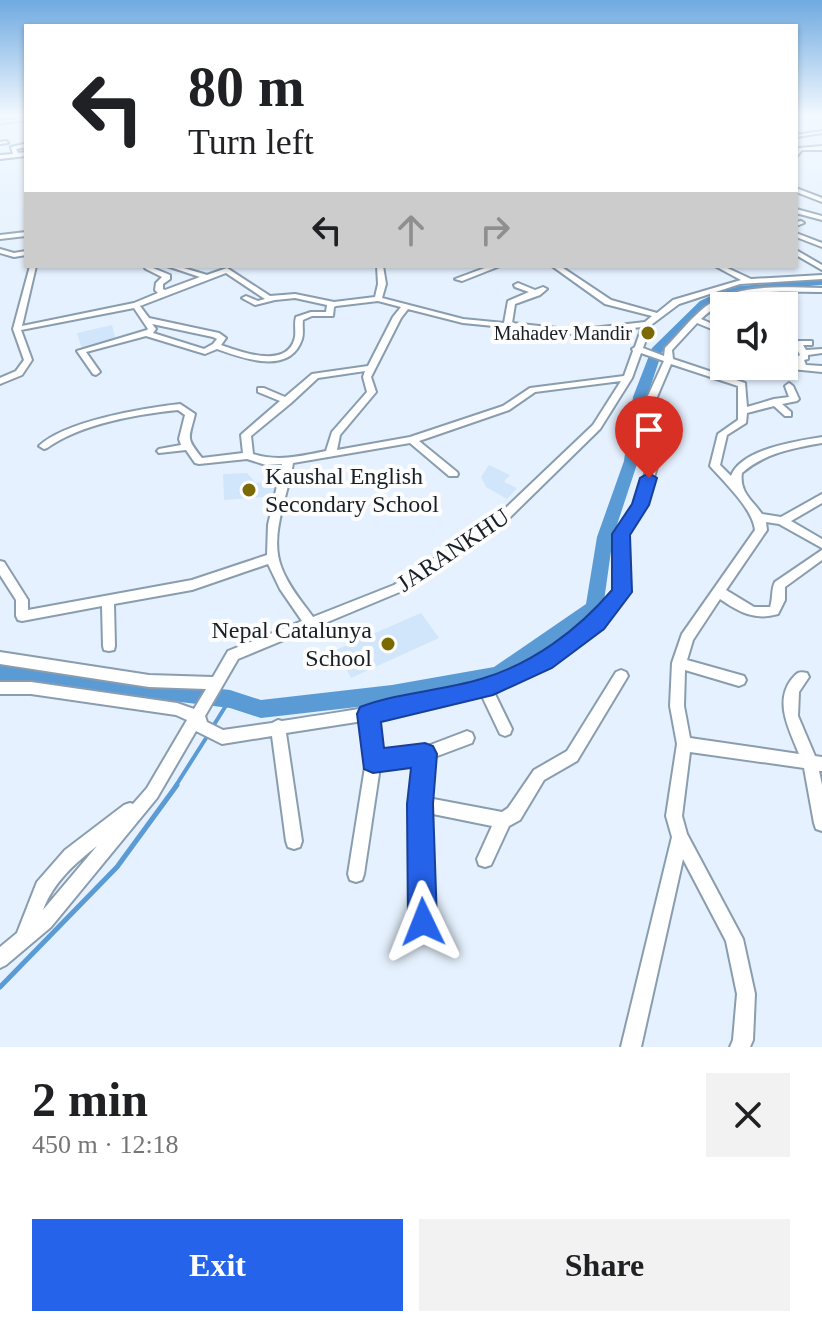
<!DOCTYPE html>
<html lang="en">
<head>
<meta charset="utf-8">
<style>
  body { margin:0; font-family:Georgia,serif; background:#f2f2f2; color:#202124; height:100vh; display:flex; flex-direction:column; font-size:30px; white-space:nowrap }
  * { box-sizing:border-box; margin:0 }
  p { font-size:26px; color:#757577 }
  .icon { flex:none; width:44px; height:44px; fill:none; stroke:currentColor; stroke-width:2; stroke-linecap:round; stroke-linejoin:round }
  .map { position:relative; height:1047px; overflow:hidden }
  .sheet { display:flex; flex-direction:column; background:#fff; flex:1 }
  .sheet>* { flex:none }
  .top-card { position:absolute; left:24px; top:24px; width:774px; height:244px; border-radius:0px; box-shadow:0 2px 6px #0004; background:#fff; color:#202124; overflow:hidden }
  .buttons { position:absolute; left:710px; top:292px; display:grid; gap:16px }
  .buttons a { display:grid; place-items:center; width:88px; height:88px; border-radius:0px; background:#fff; box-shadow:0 2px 6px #0004; font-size:40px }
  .pin { position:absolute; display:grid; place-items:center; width:68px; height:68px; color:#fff; margin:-82px -34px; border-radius:50% 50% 50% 0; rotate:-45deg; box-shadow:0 0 8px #0007 }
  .pin .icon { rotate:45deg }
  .me { position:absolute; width:88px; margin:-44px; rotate:358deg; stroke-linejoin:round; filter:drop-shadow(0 0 6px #0008) }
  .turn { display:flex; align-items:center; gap:28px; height:168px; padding:0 32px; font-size:36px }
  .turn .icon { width:104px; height:104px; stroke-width:2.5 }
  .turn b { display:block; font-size:56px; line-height:68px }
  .lanes { display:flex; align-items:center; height:76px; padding:0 32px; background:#0003; justify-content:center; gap:40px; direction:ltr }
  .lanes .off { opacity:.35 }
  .round { display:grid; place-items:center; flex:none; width:84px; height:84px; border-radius:0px; background:#f2f2f2 }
  .overview { display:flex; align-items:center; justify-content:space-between; height:136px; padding:0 32px }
  h1 { font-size:48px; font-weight:600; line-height:60px }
  .action { display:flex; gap:16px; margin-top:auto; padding:16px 32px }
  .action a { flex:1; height:92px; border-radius:0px; background:#2563eb; color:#fff; font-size:32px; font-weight:600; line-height:92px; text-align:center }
  .action a+a { background:#f2f2f2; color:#202124 }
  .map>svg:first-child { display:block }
</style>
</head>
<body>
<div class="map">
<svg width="822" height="1047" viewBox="0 0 822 1047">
  <rect width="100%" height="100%" fill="#e5f1fe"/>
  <path fill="#d1e6fb" d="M 112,325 L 116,341 L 82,349 L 77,333 Z
    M 489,465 L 510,475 L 504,482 L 517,488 L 507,499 L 486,487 L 481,477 Z
    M 247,473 L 256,483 L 276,480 L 275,496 L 224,500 L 223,474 Z
    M 421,613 L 439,638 L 351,678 L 336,650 Z"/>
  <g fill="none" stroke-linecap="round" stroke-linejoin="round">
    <path stroke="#5b9bd5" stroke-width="4" d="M 212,728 L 230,699
      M 175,787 L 208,735"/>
    <path stroke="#5b9bd5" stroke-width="5" d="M 0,987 L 117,867 L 177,785"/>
    <path fill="#5b9bd5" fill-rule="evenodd" d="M 822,279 L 822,285 L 735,292 L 708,305 L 662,352 L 647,397 L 638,461 L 613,537 L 603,608 L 600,613 L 498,683 L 392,703 L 261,718 L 230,708 L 0,680 L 0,664 L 230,690 L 261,700 L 392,685 L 494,667 L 586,604 L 597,537 L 624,461 L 633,397 L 652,348 L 700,301 L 729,287 Z"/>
    <defs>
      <path id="minor" d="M 26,118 L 26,120 L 0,123 L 0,121 Z
        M 822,131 L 822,133 L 796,137 L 796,135 Z
        M 6,141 L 8,143 L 0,144 L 0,142 Z
        M 24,144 L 26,147 L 16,149 L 18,153 L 26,152 L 26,156 L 0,159 L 0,155 L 13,154 L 11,147 Z
        M 822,146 L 822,150 L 802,150 L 796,157 L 796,152 L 799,148 Z
        M 796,188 L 822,198 L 822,202 L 796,192 Z
        M 796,209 L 822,216 L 822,220 L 796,213 Z
        M 796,222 L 801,221 L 804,223 L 796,226 Z
        M 26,232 L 26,236 L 0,239 L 0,235 Z
        M 796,233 L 822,243 L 822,247 L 796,237 Z
        M 0,249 L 14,253 L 26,251 L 26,255 L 14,257 L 0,253 Z
        M 796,250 L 822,265 L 822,270 L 796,255 Z
        M 30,266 L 36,266 L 22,326 L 134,303 L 158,293 L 155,290 L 156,283 L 162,277 L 146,269 L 145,268 L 148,266 L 170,275 L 170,279 L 163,284 L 163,289 L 165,290 L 200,277 L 167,266 L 177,266 L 207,275 L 227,268 L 270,296 L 295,294 L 334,302 L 375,297 L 378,284 L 377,266 L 383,266 L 386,284 L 382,298 L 463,319 L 504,323 L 508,301 L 529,292 L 515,287 L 514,285 L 518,283 L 535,290 L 543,287 L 547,289 L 540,295 L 515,304 L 512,323 L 575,330 L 645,322 L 652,316 L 605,304 L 552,266 L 560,266 L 611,300 L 657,313 L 673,300 L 741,280 L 715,266 L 723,266 L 751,279 L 822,275 L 822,279 L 740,284 L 679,304 L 651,325 L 643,348 L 664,356 L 665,348 C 678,335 690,319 705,307 C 737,282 784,288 822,288 L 822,292 C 778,292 735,286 701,319 L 724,329 L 724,334 L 697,323 L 672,350 L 673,359 L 745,383 L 747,407 L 774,399 L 789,397 L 785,386 L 789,383 L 793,386 L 799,399 L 797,401 L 782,404 L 791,412 L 791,416 L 785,416 L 774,406 L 747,413 L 746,423 L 727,435 L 720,465 L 731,476 C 741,449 797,441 822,437 L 822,443 C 793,448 765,453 742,473 C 739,492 752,500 762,514 L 781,517 L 822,494 L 822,503 L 791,521 L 822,539 L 822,548 L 779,524 L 766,522 L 767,530 L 726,590 L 754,607 L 770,607 C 773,599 771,589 775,582 L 822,550 L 822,560 L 785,587 L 785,600 L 778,614 C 755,621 739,612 720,599 L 693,640 L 687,660 L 744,676 L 746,680 L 744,684 L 739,686 L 685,670 L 684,706 L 690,738 L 799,754 C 790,731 774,703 791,680 C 797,673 798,671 807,673 L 809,677 L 799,692 L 798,716 L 815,756 L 822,757 L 822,771 L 819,771 L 822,785 L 822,831 L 816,829 L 814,823 L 804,768 L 690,752 L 682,816 L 687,834 L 743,939 L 755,994 L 753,1040 L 750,1047 L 730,1047 L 733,1040 L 737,994 L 726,941 L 683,859 L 641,1047 L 621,1047 L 672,837 L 666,816 L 677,744 L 670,706 L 672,663 L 682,634 L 755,530 C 753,509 724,482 710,466 L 718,434 L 738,420 L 738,386 L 671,364 L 651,411 L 657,467 L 646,505 L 627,534 L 628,592 L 626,595 C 585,641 551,668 492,688 L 512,729 L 510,734 L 505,736 L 500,734 L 480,692 L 376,719 L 380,753 L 425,747 L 467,731 L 472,733 L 474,738 L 472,743 L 432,758 L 428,798 L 502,812 L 508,808 L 534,770 L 567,751 L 616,672 L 621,670 L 626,672 L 628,676 L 577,761 L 544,780 L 520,820 L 509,826 L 491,865 L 485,867 L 479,865 L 477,859 L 492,826 L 428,813 L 432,922 L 429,928 L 423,931 L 417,928 L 414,922 L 412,804 L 417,762 L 380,767 L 364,874 L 362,880 L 356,882 L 350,880 L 348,874 L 366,761 L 363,721 L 286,733 L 302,841 L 300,847 L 294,849 L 288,847 L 286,841 L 272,736 L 222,744 L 196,731 L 157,798 L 51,927 L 6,965 L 0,968 L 0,947 L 17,933 L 37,882 L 65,850 L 124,805 L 130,803 L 133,804 L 147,788 L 187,720 L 176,715 L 31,694 L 0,694 L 0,682 L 31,682 L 177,703 L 194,709 L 206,689 L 149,687 L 0,664 L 0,652 L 149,675 L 213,677 L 228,651 L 302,621 L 280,589 L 268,564 L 192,590 L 114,604 L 115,646 L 114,650 L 109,651 L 104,650 L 103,646 L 102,606 L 22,621 L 18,620 L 16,616 L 16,600 L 0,575 L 0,561 L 4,562 L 28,600 L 28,610 L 192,580 L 267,555 L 268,525 L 282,464 L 266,465 L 247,459 L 199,464 L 195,463 L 186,450 L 159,453 L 157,451 L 159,449 L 181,445 L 179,439 L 185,415 L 178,410 C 138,414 80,424 47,448 L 44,449 L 39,446 C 65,421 144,408 180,404 L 195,414 C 189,439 185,437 202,458 L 243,453 L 241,435 L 243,433 L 280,401 L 258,392 L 258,388 L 264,388 L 285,397 L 312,374 L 368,366 L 393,317 L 401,307 L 378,301 L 336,306 L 334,307 L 333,316 L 312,316 L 303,320 C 302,327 304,333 302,339 C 290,376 242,358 217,349 L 205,354 L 146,336 L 86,352 L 100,372 L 96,375 L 93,374 L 77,351 L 147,330 L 148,329 L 134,308 L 21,330 L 32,360 L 22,375 L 0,384 L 0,378 L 16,371 L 24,360 L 13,329 ZM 226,273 L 265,299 L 258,301 L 246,296 L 242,298 L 255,305 L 275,300 L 295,298 L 327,305 L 326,312 L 311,312 L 296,317 C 294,324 296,330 295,337 C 288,370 241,352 221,345 L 226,338 L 219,333 L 149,318 L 140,306 ZM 408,309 L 463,323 L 575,334 L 642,327 L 635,347 L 632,349 L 633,351 L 624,376 L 530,388 L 503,406 L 410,437 L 337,450 L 340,435 L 376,392 L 371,377 L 401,318 ZM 152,324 L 213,337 L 217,339 L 213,344 L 204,349 L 153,333 L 156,329 ZM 641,353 L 664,361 L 641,411 L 647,467 L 636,504 L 615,534 L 616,591 C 599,608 582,626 562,641 C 489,694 370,707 282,721 L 278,720 L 272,723 L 223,730 L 207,722 L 205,716 L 238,659 L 308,630 L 316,630 L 318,626 L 402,591 L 499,528 L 600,429 L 632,378 ZM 365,371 L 363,377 L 367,392 L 332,432 L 326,451 C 302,456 277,462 253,454 L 251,436 L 291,403 L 318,378 ZM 621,381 L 593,425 L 491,522 L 394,585 L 313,617 C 302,602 289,587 282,569 C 268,536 288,497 293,463 L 410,443 L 449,476 L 457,476 L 458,474 L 457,472 L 419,441 L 509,410 L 535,392 ZM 97,846 L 43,910 C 53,883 75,863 97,846 Z
        M 490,266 L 500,266 L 462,281 L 455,279 Z
        M 795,341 L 812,341 L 812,345 L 803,345 L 806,350 L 822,349 L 822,353 L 808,355 L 808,359 L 804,360 L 806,365 L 822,366 L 822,372 L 781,368 L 780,366 L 784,366 L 784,363 L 797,364 L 795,358 L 800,355 L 794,343 Z"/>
    </defs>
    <use href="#minor" stroke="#899daf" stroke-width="4"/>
    <use href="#minor" fill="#fff" fill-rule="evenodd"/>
  </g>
  <linearGradient id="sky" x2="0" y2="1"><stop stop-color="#6faae0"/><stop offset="0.44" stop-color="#f3f9ff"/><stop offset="1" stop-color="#f3f9ff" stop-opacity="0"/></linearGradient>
  <rect width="822" height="263" fill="url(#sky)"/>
  <path fill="#2563eb" stroke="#184099" stroke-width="2" d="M 649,473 L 657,478 L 649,505 L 630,535 L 632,592 L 604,629 L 552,668 L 493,695 L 381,722 L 384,748 L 425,743 L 433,746 L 437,754 L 433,804 L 437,922 L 433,932 L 423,936 L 413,932 L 408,922 L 407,804 L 411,768 L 373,773 L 364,769 L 357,714 L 360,707 C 399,692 442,691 481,679 C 532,664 578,630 612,590 L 612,534 L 632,504 L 640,478 Z"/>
  <g fill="#7b6a01" stroke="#fdfdfd" stroke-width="3">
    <circle cx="648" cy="333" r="8"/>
    <circle cx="249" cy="490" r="8"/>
    <circle cx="388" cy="644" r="8"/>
  </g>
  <g text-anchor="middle" stroke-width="8" stroke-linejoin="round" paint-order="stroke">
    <g font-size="20" fill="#181f27" stroke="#fdfdfd" text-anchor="end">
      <text x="632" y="340">Mahadev Mandir</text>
    </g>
    <g font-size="24" fill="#181f27" stroke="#fdfdfd" text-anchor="start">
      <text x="265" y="484">Kaushal English<tspan x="265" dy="28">Secondary School</tspan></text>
      <text x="372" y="638" text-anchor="end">Nepal Catalunya<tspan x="372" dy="28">School</tspan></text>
    </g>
    <g font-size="24" fill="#181f27" stroke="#fdfdfd">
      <text transform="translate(453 550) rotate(-34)" y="8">JARANKHU</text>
    </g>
  </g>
</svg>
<div class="buttons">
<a><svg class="icon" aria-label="sound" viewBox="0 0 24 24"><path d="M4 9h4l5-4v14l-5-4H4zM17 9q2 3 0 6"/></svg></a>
</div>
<div class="pin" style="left:649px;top:478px;background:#d93025"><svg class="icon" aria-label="arrive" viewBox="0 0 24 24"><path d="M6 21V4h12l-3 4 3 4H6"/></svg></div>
<svg class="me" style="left:423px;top:922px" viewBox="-20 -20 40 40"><path d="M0-17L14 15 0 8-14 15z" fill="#2563eb" stroke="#fff" stroke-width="4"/></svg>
<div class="top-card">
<div class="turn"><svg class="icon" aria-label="left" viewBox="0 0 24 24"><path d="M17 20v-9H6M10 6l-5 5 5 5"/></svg><div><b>80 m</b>Turn left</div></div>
<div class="lanes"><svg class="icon" aria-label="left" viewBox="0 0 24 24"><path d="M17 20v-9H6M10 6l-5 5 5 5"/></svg><svg class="icon off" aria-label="ahead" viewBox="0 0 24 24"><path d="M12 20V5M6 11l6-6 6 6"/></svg><svg class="icon off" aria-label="right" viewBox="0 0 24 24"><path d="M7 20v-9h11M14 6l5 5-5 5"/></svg></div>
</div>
</div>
<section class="sheet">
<div class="overview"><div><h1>2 min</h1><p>450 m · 12:18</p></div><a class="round"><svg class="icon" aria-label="close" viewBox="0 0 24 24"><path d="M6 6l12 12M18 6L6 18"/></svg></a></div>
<div class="action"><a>Exit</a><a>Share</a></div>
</section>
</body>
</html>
